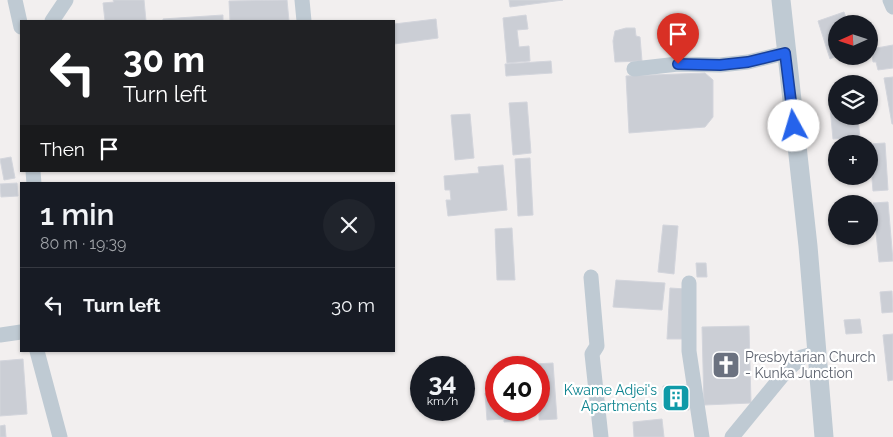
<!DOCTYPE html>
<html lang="en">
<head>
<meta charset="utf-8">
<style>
  body { margin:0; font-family:Raleway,sans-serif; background:#20242c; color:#f1f3f6; height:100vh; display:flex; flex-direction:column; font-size:19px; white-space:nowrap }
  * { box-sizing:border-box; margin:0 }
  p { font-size:16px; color:#9ea1a6 }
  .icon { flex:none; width:28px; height:28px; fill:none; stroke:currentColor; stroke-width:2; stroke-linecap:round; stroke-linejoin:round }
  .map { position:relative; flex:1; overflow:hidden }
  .drawer { position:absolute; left:20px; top:182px; width:375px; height:170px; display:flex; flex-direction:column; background:#171b24; border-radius:0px; box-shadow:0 1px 4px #0004 }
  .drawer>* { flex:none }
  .guide { position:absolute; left:20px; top:20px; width:375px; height:152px; border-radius:0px; box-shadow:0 1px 4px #0004; background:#202124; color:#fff; overflow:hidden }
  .needle { width:32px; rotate:267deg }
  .tools { position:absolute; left:828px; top:15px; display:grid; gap:10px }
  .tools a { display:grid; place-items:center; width:50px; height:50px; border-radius:50%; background:#171b24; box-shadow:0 1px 4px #0004; font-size:25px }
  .speed { position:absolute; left:410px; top:356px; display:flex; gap:10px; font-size:25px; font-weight:700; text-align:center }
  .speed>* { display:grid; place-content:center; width:65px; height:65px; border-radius:50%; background:#171b24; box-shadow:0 1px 4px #0004; line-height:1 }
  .speed small { font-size:12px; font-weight:400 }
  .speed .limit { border:8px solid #d22; background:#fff; color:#111 }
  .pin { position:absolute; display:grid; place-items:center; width:42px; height:42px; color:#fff; margin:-51px -21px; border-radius:50% 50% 50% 0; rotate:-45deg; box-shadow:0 0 5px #0007 }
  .pin .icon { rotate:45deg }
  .me { position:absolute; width:55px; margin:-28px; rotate:354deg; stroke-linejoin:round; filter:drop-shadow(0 0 4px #0008) }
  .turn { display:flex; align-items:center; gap:18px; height:105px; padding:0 20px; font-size:22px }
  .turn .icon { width:65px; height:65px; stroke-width:2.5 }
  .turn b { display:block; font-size:35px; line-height:42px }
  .then { display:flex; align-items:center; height:48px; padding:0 20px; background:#0003; gap:10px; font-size:19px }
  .round { display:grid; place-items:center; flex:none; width:52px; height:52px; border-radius:26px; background:#20242c }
  .headline { display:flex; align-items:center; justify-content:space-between; height:85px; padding:0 20px }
  h1 { font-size:30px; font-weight:600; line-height:38px }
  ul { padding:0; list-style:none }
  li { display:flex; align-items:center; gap:15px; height:75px; padding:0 20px; border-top:1px solid #363941 }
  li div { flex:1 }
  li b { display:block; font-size:19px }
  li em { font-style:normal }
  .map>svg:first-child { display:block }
</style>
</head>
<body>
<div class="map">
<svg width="893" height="437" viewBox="0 0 893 437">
  <rect width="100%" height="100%" fill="#f2efef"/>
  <path fill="#cbced5" stroke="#d3d5dc" d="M 113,0 L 144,0 L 146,21 L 105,21 L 103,3 L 114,2 Z
    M 287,0 L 289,21 L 230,21 L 229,1 Z
    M 509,0 L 563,0 L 510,7 Z
    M 844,12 L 848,24 L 836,24 L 837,56 L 830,59 L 818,21 Z
    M 223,15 L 223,21 L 163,21 L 163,19 Z
    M 526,15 L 528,29 L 517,30 L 519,47 L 529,46 L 530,61 L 507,63 L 503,18 Z
    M 436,19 L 438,38 L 394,44 L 394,24 Z
    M 626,28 L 635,28 L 636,36 L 640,37 L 642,61 L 615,62 L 613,41 L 615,31 Z
    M 893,45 L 893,68 L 878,70 L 876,62 L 873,62 L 871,49 Z
    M 551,61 L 552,73 L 506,76 L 505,64 Z
    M 705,73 L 713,80 L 713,117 L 705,127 L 629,133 L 626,76 Z
    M 893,77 L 893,124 L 892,124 L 884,78 Z
    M 836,96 L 836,116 L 849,116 L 849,121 L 858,120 L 860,137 L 833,139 L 829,97 Z
    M 527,102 L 531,153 L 513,155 L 509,103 Z
    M 470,114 L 474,158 L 455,160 L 451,115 Z
    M 885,143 L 888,190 L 873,191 L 869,144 Z
    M 836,153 L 836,172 L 831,172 L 830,154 Z
    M 11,157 L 15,178 L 4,180 L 0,159 Z
    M 530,158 L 533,215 L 518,216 L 515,159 Z
    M 503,165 L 507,210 L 448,216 L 446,200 L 451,200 L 450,190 L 445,190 L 444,176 L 479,173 L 478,167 Z
    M 17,183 L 18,196 L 1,197 L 0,184 Z
    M 888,202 L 893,261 L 879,262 L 873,203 Z
    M 663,225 L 678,226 L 674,274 L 658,272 Z
    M 512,228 L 515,280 L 497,280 L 495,229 Z
    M 696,263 L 706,263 L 707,277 L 697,277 Z
    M 616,280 L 665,283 L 662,310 L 613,307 Z
    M 670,288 L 686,289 L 683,339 L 667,339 Z
    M 892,291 L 893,312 L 882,313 L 880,292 Z
    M 860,319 L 862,333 L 846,334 L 844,320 Z
    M 749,326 L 751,403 L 704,405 L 702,327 Z
    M 893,334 L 893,380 L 888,381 L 883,335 Z
    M 23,359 L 27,414 L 0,416 L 0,361 Z
    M 553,363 L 557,419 L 539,420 L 539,368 L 536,368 L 535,364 Z
    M 688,385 L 689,410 L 664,410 L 663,386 Z
    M 496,392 L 496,410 L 531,410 L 531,417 L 523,417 L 524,421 L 504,422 L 504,419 L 487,420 L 485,393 Z
    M 662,419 L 664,437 L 634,437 L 633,422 Z
    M 5,425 L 6,437 L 0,437 L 0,426 Z"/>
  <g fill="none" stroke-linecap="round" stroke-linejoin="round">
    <path stroke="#bfcad3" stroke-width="15" d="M 15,0 L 21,27
      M 302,0 L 304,21
      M 890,0 L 893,7
      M 52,21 L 66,0
      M 634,69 L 678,64 L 720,65 L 748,62 L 785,53
      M 33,171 L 34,184
      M 591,277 L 597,346 L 592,354 L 601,437
      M 689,283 L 689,351 L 702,437
      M 0,335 L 21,332
      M 37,351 L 60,437
      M 732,437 L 787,370 L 802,357 L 817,353"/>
    <path stroke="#bfcad3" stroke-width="19" d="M 781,0 L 808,246 L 824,437"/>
  </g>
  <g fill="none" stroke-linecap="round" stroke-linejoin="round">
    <defs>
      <path id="route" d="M 678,64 L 720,65 L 748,62 L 785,53 L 794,126"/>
    </defs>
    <use href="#route" stroke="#184099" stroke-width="12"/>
    <use href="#route" stroke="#2563eb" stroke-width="9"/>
  </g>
  <defs>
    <symbol id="church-square" viewBox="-11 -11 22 22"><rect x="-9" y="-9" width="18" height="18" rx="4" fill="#6b7280" stroke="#fff"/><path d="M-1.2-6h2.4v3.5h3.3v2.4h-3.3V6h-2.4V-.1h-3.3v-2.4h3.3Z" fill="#fff"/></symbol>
    <symbol id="building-square" viewBox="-11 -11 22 22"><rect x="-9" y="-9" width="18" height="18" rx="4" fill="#0f9aa8" stroke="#fff"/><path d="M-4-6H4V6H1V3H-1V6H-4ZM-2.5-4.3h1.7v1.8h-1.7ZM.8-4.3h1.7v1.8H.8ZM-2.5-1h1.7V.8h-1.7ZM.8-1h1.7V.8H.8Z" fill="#fff"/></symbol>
  </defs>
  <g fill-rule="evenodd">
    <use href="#church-square" x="710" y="349" width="32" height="32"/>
    <use href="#building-square" x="660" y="382" width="32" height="32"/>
  </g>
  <g text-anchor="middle" stroke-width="4.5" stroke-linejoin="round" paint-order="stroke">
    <g font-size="14" fill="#5b616d" stroke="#fff" text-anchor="start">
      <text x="745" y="362">Presbytarian Church<tspan x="745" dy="16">- Kunka Junction</tspan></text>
    </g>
    <g font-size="14" fill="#0d838f" stroke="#fff" text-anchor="end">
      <text x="657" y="395">Kwame Adjei's<tspan x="657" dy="16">Apartments</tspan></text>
    </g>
  </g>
</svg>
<div class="tools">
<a><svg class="needle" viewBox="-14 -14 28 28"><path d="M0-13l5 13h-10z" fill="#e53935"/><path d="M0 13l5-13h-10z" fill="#9ea1a6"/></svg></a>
<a><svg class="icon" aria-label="layers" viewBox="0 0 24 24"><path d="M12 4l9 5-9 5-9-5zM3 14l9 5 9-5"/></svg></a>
<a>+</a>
<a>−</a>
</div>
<div class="speed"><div>34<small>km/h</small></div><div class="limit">40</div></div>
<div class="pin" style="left:678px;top:64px;background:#d93025"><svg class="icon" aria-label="arrive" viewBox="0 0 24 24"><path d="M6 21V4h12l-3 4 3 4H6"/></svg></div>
<svg class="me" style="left:794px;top:126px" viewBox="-20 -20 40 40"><circle r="19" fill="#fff"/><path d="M0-13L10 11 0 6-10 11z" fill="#2563eb"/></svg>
<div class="guide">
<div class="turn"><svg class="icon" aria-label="left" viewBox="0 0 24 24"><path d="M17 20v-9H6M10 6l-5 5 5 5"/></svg><div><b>30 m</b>Turn left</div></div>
<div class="then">Then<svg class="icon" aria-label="arrive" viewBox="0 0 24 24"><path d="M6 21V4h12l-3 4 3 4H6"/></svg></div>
</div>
<section class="drawer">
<div class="headline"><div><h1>1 min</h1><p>80 m · 19:39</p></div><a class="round"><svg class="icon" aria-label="close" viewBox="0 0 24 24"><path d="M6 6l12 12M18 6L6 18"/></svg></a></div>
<ul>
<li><svg class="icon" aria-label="left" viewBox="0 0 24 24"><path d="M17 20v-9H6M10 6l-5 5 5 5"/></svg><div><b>Turn left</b></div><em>30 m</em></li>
</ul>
</section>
</div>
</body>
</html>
